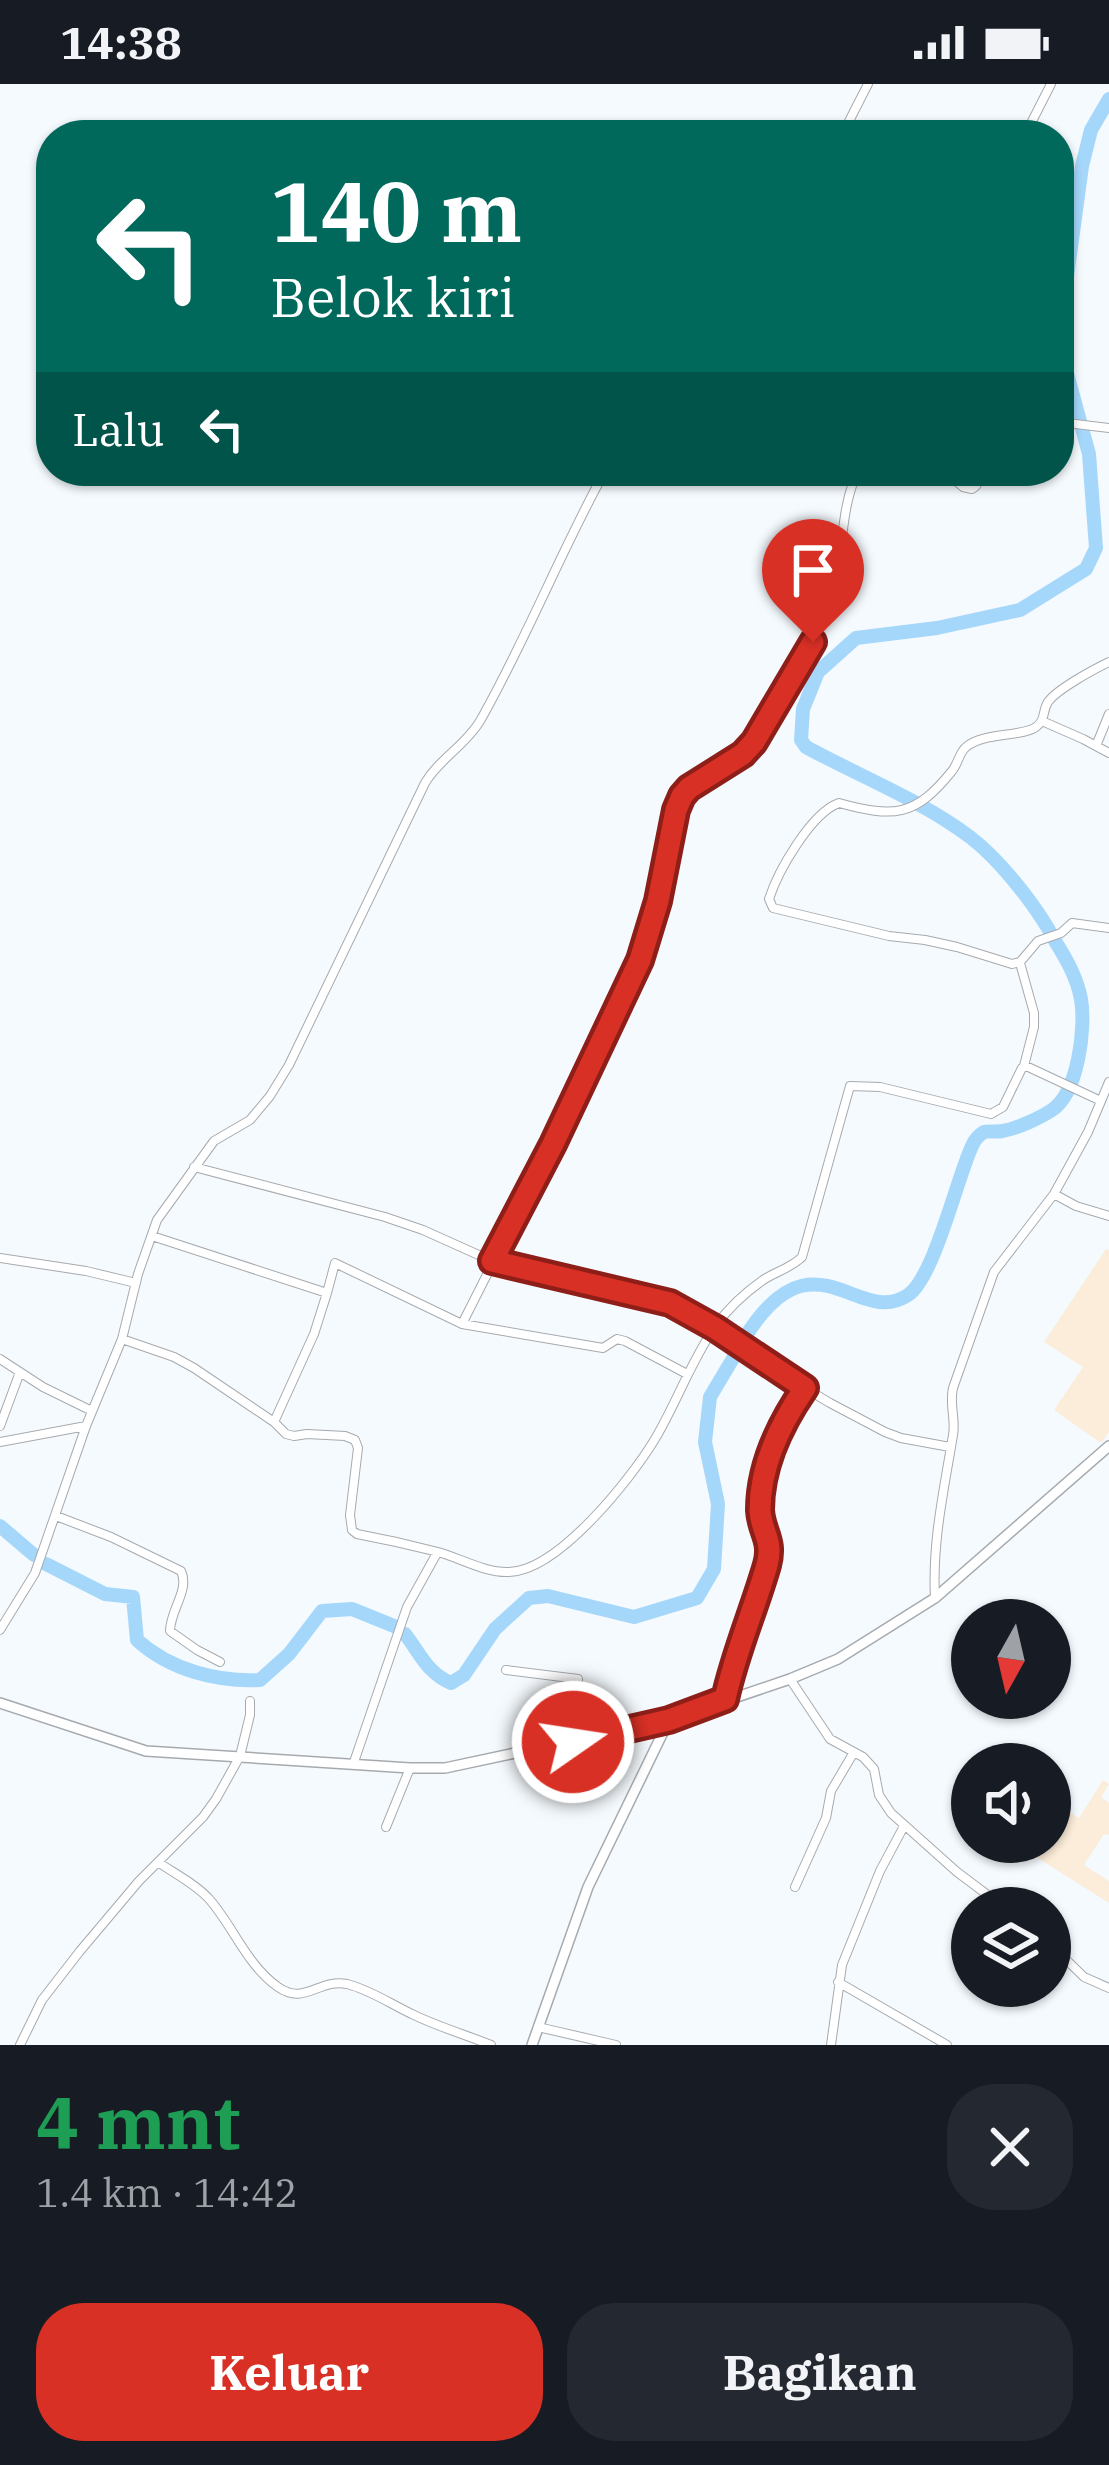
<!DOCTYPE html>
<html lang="id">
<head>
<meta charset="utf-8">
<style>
  body { margin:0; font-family:"IBM Plex Serif",serif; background:#242831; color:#f1f3f6; height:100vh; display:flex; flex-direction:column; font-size:45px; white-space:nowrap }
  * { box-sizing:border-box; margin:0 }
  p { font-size:39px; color:#9ea1a6 }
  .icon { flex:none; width:66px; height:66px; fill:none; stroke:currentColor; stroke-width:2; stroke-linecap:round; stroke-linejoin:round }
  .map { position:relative; height:1961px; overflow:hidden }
  .sheet { display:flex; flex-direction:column; background:#171b24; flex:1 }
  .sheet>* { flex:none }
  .banner { position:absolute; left:36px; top:36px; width:1038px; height:366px; border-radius:48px; box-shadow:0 3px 9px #0004; background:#00695c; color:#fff; overflow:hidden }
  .needle { width:78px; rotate:188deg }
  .fabs { position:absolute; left:951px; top:1515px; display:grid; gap:24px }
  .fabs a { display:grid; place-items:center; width:120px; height:120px; border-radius:50%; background:#171b24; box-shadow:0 3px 9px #0004; font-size:60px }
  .pin { position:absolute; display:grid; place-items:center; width:102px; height:102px; color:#fff; margin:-123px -51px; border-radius:50% 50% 50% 0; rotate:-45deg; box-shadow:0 0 12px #0007 }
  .pin .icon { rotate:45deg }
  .me { position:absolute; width:132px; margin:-66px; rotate:77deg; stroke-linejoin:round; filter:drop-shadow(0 0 9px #0008) }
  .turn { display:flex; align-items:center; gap:42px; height:252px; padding:0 36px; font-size:54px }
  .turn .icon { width:156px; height:156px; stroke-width:2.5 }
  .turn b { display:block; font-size:84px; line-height:102px }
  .then { display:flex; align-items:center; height:114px; padding:0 36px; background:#0003; gap:24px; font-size:45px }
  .round { display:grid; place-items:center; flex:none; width:126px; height:126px; border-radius:48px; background:#242831 }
  .summary { display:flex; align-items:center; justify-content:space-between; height:204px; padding:0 36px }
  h1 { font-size:72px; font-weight:700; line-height:90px; color:#1e9e55 }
  .action { display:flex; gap:24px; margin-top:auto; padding:24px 36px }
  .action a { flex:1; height:138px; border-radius:48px; background:#d93025; color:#fff; font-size:48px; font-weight:700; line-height:138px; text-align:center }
  .action a+a { background:#242831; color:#f1f3f6 }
  .status { display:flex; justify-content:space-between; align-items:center; height:84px; padding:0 60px; background:#171b24; direction:ltr }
  .status svg { height:33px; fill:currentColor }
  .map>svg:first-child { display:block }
</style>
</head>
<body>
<div class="status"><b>14:38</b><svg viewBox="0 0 49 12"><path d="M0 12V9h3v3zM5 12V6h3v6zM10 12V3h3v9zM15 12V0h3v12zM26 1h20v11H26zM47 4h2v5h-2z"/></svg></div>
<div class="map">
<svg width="1109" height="1961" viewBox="0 0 1109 1961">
  <rect width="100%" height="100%" fill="#f5fafe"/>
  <path fill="#fcedda" d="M 1106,1165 L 1109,1166 L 1109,1348 L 1101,1359 L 1054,1326 L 1083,1283 L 1044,1258 Z
    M 1103,1696 L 1109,1700 L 1101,1713 L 1109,1719 L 1109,1751 L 1104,1750 L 1084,1781 L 1109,1797 L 1109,1819 L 1033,1771 L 1041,1758 L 1050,1758 L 1050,1744 L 1062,1724 L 1079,1734 Z"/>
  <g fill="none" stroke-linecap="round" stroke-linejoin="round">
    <path stroke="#a5d7fb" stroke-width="14" d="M 1049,846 C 1031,816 999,775 970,753 C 921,716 859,692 806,663 L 801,656 L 803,625 L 818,588 L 856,554 L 937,544 L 1020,526 L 1086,485 L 1096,464 L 1089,370 L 1065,282 L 1065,207 L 1082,82 L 1091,46 L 1109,15
      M 744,1255 C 813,1142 858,1245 908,1211 C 934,1194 957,1094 972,1062 C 974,1057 979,1051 984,1048 C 986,1047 999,1048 1002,1047 C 1016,1045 1040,1034 1052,1026 C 1078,1009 1086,944 1081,915 C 1077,894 1067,876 1055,857
      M 0,1442 L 34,1471
      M 46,1480 L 105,1510 L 133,1513 L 137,1556 C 170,1586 217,1598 260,1596 L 289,1570 L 322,1527 L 352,1525 L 394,1542
      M 405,1550 C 420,1569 427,1589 451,1599 L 464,1591 L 495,1545 L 529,1514 L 548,1512 L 634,1533 L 697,1514 L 714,1485 L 718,1420 L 705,1358 L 710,1313 L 738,1266"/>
    <defs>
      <path id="street" d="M 788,51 L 792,47 L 804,51
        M 842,51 L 868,0
        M 1025,51 L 1051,0
        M 1059,338 L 1109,344
        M 944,387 L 963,403 L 972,405 L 976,402 L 983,387
        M 1109,578 C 1094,585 1056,606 1048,618 C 1042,627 1046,636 1036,643 C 1022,653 984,648 966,663 C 959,669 958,680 952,687 C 915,733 894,734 839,719 C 811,729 778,787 769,815 L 773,824 L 889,852 L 925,856 L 957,863 L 1012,880 L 1020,878 L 1038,857 L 1061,849 L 1072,839 L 1109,844
        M 1042,637 L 1083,655 L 1109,669
        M 1096,662 L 1109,630
        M 1020,879 L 1034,929 L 1034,943 L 1024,982
        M 194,1083 L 385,1133 L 423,1146 L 492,1177 L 518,1185 L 670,1219 L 715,1244 L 775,1286 L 830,1319 L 885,1348 L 901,1354 L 950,1363
        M 1054,1110 L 1076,1122 L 1109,1132
        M 152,1152 L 327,1209 L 314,1250 L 274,1338
        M 0,1174 L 86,1187 L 136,1199
        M 327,1209 L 335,1179 L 462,1240 L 603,1264 L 617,1255 L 625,1257 L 687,1290
        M 462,1240 L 553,1060 L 640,876 L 666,783 L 678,719 L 689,704 L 743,669 L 754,658 C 783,610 819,561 833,507 C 844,467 840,424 858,387
        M 122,1255 L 174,1273 L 194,1284 L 274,1338 L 286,1350 L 294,1352 L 307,1350 L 345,1352 L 355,1356 L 358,1364 L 350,1431 L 352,1446 L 357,1450 C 384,1455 411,1461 438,1468 C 460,1474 485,1489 509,1488 C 558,1487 631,1395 655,1355 C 677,1318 691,1277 716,1241 C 728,1225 746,1208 763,1196 C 775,1188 791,1184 802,1173 L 850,1002 L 880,1003 L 991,1030 L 1003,1023 L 1022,984 L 1026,982 L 1101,1017
        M 0,1275 L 43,1303 L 92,1327
        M 0,1342 L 20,1288
        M 0,1358 L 86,1342
        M 56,1432 L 111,1453 L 181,1487 C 190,1506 170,1526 170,1547 L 197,1566 L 220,1578
        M 935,1514 C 932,1458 944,1406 953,1351 C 956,1335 949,1320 953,1304 L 994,1188 L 1054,1110 L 1088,1048 L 1109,998
        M 0,1546 L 35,1489 L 86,1342 L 122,1255 L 138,1190 L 157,1136 L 214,1057 L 250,1036 L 270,1012 L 289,981 L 425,699 C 439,675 465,662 480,637 C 526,556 560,469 605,387
        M 506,1586 L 578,1595 L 573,1657
        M 790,1595 L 830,1655 L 863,1673 L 874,1685 L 879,1711 L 891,1729 L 957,1788 L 1005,1824
        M 725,1615 C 735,1569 754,1526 767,1481 C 773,1459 765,1454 761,1435 C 752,1395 783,1336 805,1304
        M 354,1678 L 407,1523 L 437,1469
        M 386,1743 L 410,1684
        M 158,1778 C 175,1790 196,1800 210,1816 C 234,1844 247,1881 278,1903 C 305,1922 319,1894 347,1900 C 371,1906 392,1921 414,1931 C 439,1943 466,1951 491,1961
        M 795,1803 L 826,1734 L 831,1707 L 854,1668
        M 1050,1860 L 1084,1893 L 1109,1904
        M 838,1898 L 947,1961
        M 538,1943 L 616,1961
        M 20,1961 L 42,1916 L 80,1867 L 139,1797 L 203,1733 L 216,1715 L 240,1672 L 250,1631 L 250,1617
        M 831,1961 L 842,1881 L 880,1787 L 904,1742"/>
      <path id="secondary" d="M 0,1619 L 146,1667 L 410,1684 L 445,1684 L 669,1636 L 790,1595 L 838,1575 L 935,1514 L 1109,1362
        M 532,1961 L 588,1803 L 669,1636"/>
    </defs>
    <use href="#street" stroke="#a6aaae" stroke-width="10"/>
    <use href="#secondary" stroke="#a6aaae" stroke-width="12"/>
    <use href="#street" stroke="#fff" stroke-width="8"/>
    <use href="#secondary" stroke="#fff" stroke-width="9"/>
  </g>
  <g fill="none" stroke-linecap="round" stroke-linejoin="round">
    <defs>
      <path id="route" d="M 573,1658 L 669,1636 L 725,1615 C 735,1569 754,1526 767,1481 C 774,1456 761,1448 760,1426 C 760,1381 780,1340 805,1304 L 715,1244 L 670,1219 L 492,1177 L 553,1060 L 640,876 L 658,817 L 676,726 L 682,712 L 689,704 L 743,670 L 754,658 L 813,558"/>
    </defs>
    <use href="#route" stroke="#8d1f18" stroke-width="30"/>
    <use href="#route" stroke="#d93025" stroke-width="21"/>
  </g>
</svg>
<div class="fabs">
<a><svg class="needle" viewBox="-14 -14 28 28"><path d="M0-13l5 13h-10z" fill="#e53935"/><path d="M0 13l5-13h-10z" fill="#9ea1a6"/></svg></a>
<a><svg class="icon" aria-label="sound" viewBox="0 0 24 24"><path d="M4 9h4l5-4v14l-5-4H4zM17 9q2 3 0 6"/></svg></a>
<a><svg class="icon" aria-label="layers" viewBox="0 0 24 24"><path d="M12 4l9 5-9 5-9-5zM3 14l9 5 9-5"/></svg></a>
</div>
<div class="pin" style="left:813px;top:558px;background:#d93025"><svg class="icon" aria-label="arrive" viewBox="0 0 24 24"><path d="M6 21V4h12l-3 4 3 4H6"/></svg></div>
<svg class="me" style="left:573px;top:1658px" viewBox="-20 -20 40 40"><circle r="17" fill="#d93025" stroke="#fff" stroke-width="3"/><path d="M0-11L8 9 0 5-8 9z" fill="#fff"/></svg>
<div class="banner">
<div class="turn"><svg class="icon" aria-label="left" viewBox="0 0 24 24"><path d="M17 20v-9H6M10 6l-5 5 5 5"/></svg><div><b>140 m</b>Belok kiri</div></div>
<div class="then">Lalu<svg class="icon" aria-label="left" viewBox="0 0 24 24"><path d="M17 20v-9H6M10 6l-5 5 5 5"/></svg></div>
</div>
</div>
<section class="sheet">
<div class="summary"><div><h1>4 mnt</h1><p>1.4 km · 14:42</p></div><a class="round"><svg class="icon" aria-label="close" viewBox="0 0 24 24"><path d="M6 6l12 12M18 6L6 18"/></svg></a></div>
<div class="action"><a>Keluar</a><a>Bagikan</a></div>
</section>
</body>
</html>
